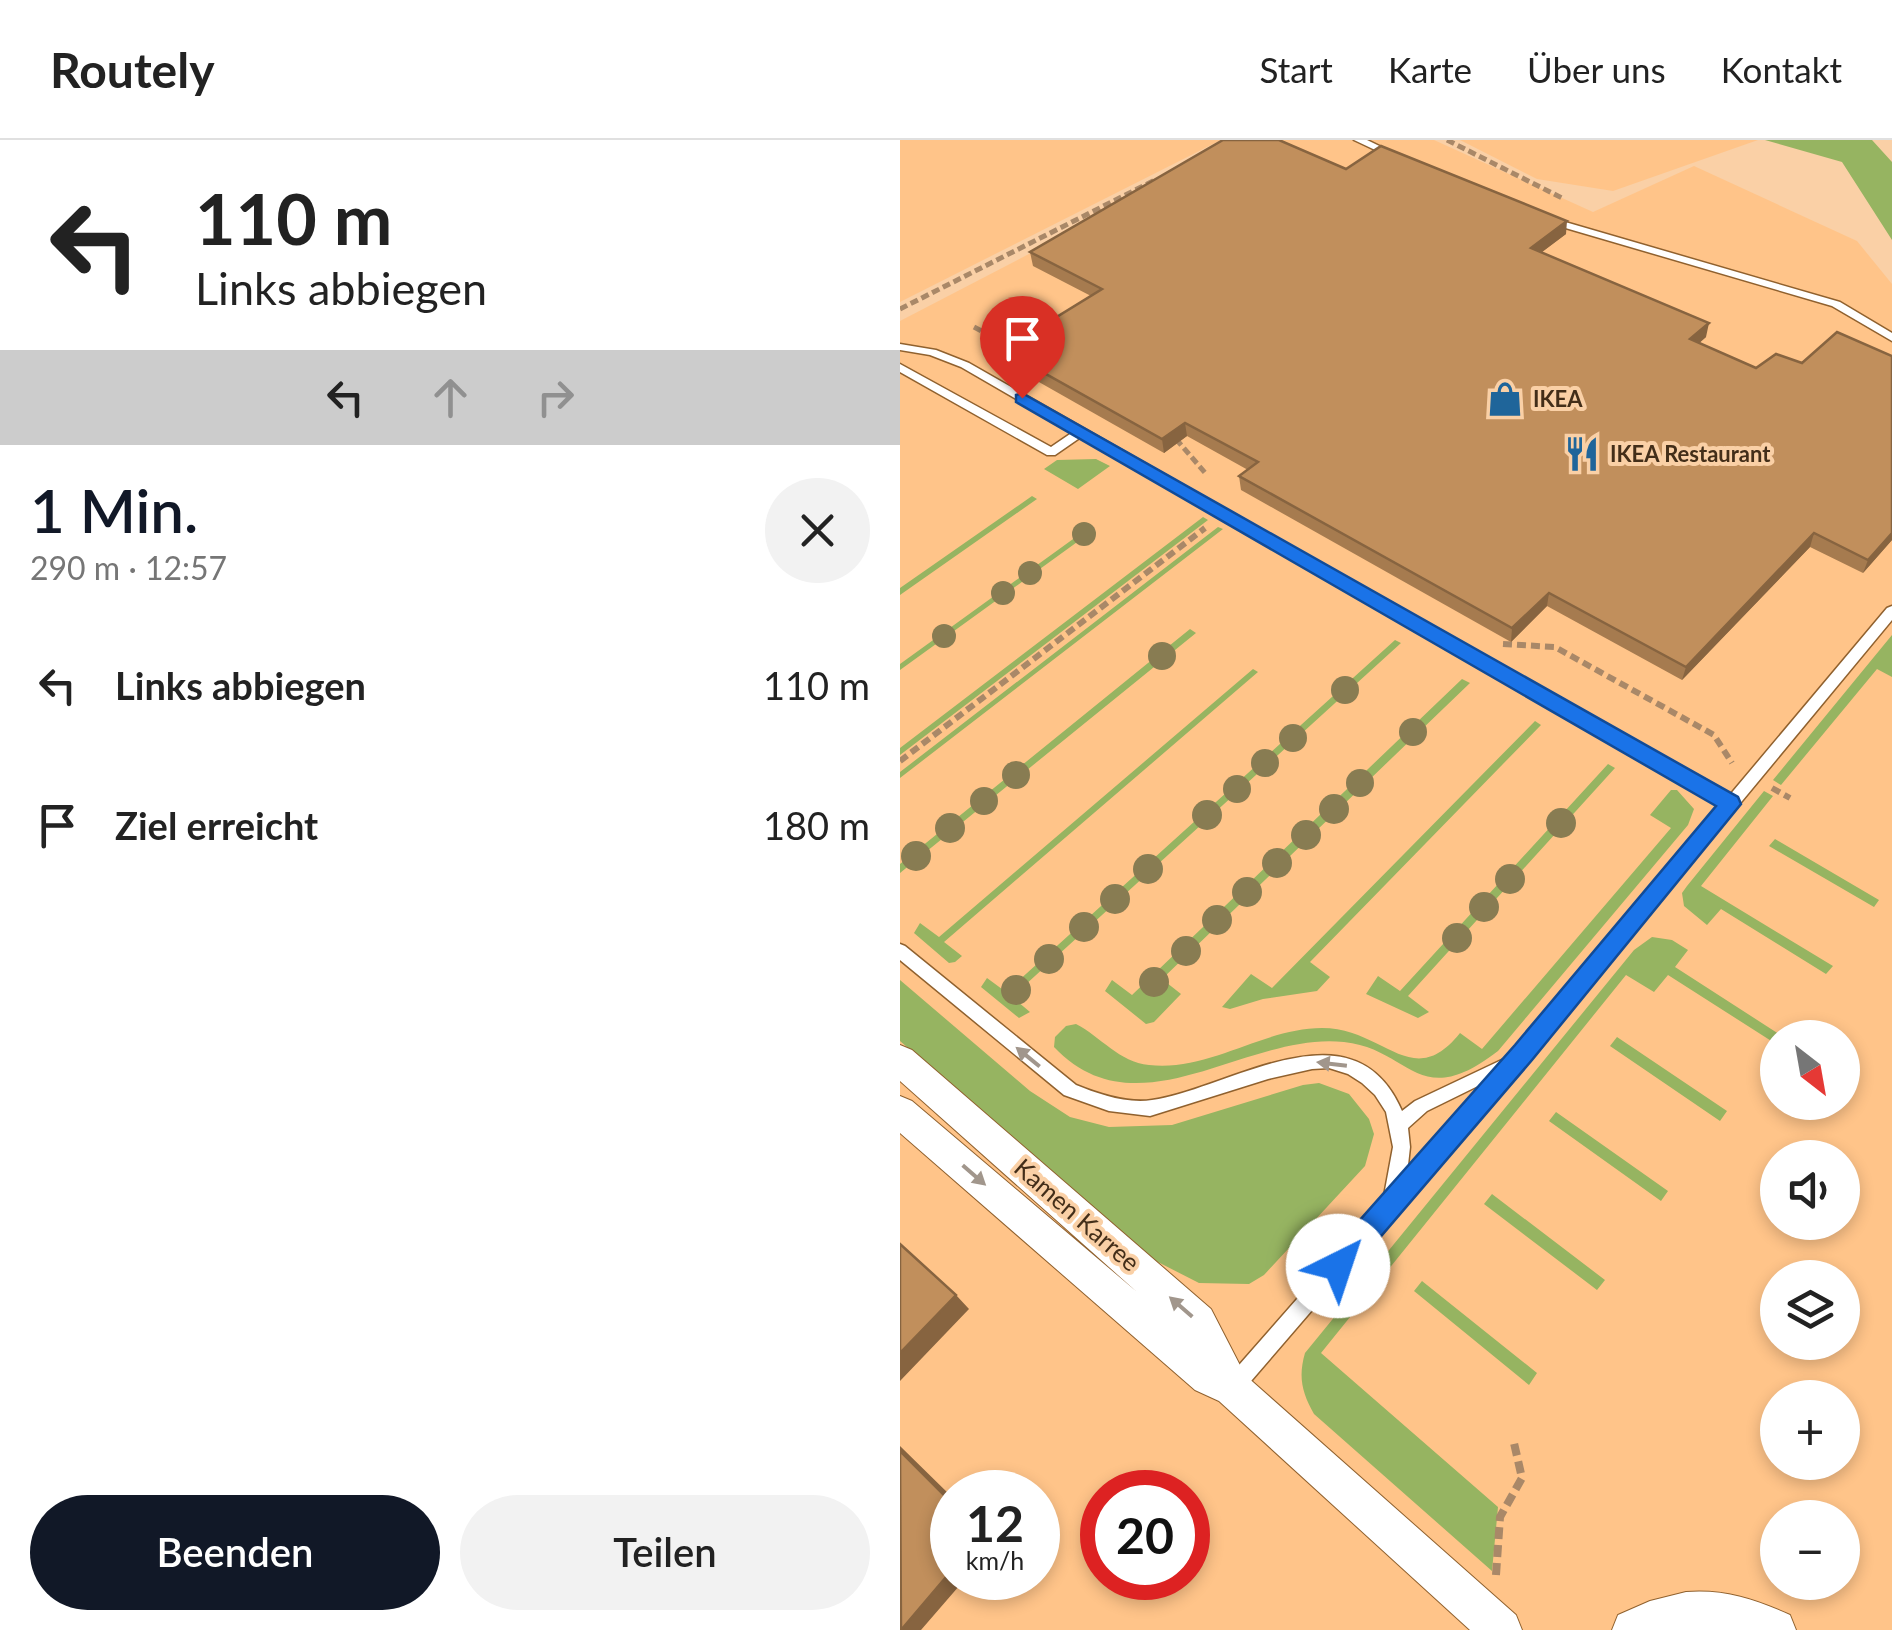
<!DOCTYPE html>
<html lang="de">
<head>
<meta charset="utf-8">
<style>
  body { margin:0; font-family:Lato,sans-serif; background:#f2f2f2; color:#222; height:100vh; display:flex; flex-direction:column; font-size:38px; white-space:nowrap }
  * { box-sizing:border-box; margin:0 }
  p { font-size:32px; color:#767676 }
  .icon { flex:none; width:55px; height:55px; fill:none; stroke:currentColor; stroke-width:2; stroke-linecap:round; stroke-linejoin:round }
  .map { position:relative; flex:1; overflow:hidden }
  .drawer { display:flex; flex-direction:column; background:#fff; width:900px }
  .drawer>* { flex:none }
  .hud { background:#fff; color:#222; overflow:hidden }
  .needle { width:65px; rotate:149deg }
  .fabs { position:absolute; left:860px; top:880px; display:grid; gap:20px }
  .fabs a { display:grid; place-items:center; width:100px; height:100px; border-radius:50%; background:#fff; box-shadow:0 5px 15px #0003; font-size:50px }
  .speed { position:absolute; left:30px; top:1330px; display:flex; gap:20px; font-size:50px; font-weight:700; text-align:center }
  .speed>* { display:grid; place-content:center; width:130px; height:130px; border-radius:50%; background:#fff; box-shadow:0 5px 15px #0003; line-height:1 }
  .speed small { font-size:25px; font-weight:400 }
  .speed .limit { border:15px solid #d22; background:#fff; color:#111 }
  .pin { position:absolute; display:grid; place-items:center; width:85px; height:85px; color:#fff; margin:-102px -42px; border-radius:50% 50% 50% 0; rotate:-45deg; box-shadow:0 0 10px #0007 }
  .pin .icon { rotate:45deg }
  .me { position:absolute; width:110px; margin:-55px; rotate:41deg; stroke-linejoin:round; filter:drop-shadow(0 0 8px #0008) }
  .turn { display:flex; align-items:center; gap:35px; height:210px; padding:0 30px; font-size:45px }
  .turn .icon { width:130px; height:130px; stroke-width:2.5 }
  .turn b { display:block; font-size:70px; line-height:85px }
  .lanes { display:flex; align-items:center; height:95px; padding:0 30px; background:#0003; justify-content:center; gap:50px; direction:ltr }
  .lanes .off { opacity:.35 }
  .round { display:grid; place-items:center; flex:none; width:105px; height:105px; border-radius:52px; background:#f2f2f2 }
  .overview { display:flex; align-items:center; justify-content:space-between; height:170px; padding:0 30px }
  h1 { font-size:60px; font-weight:600; line-height:75px; color:#111827 }
  .button { display:flex; gap:20px; margin-top:auto; padding:20px 30px }
  .button a { flex:1; height:115px; border-radius:60px; background:#111827; color:#fff; font-size:40px; font-weight:600; line-height:115px; text-align:center }
  .button a+a { background:#f2f2f2; color:#222 }
  ul { padding:0; list-style:none }
  li { display:flex; align-items:center; gap:30px; height:140px; padding:0 30px }
  li div { flex:1 }
  li b { display:block; font-size:38px }
  li em { font-style:normal }
  header { display:flex; align-items:center; gap:60px; box-sizing:border-box; height:140px; padding:0 50px; background:#fff; border-bottom:2px solid #e0e0e0 }
  header strong { font-size:48px }
  nav { display:flex; gap:55px; margin-inline-start:auto; font-size:35px }
  main { display:flex; flex:1; min-height:0 }
  .map>svg:first-child { display:block }
</style>
</head>
<body>
<header>
<strong>Routely</strong>
<nav><a>Start</a><a>Karte</a><a>Über uns</a><a>Kontakt</a></nav>
</header>
<main>
<section class="drawer">
<div class="hud">
<div class="turn"><svg class="icon" aria-label="left" viewBox="0 0 24 24"><path d="M17 20v-9H6M10 6l-5 5 5 5"/></svg><div><b>110 m</b>Links abbiegen</div></div>
<div class="lanes"><svg class="icon" aria-label="left" viewBox="0 0 24 24"><path d="M17 20v-9H6M10 6l-5 5 5 5"/></svg><svg class="icon off" aria-label="ahead" viewBox="0 0 24 24"><path d="M12 20V5M6 11l6-6 6 6"/></svg><svg class="icon off" aria-label="right" viewBox="0 0 24 24"><path d="M7 20v-9h11M14 6l5 5-5 5"/></svg></div>
</div>
<div class="overview"><div><h1>1 Min.</h1><p>290 m · 12:57</p></div><a class="round"><svg class="icon" aria-label="close" viewBox="0 0 24 24"><path d="M6 6l12 12M18 6L6 18"/></svg></a></div>
<ul>
<li><svg class="icon" aria-label="left" viewBox="0 0 24 24"><path d="M17 20v-9H6M10 6l-5 5 5 5"/></svg><div><b>Links abbiegen</b></div><em>110 m</em></li>
<li><svg class="icon" aria-label="arrive" viewBox="0 0 24 24"><path d="M6 21V4h12l-3 4 3 4H6"/></svg><div><b>Ziel erreicht</b></div><em>180 m</em></li>
</ul>
<div class="button"><a>Beenden</a><a>Teilen</a></div>
</section>
<div class="map">
<svg width="992" height="1490" viewBox="0 0 992 1490">
  <rect width="100%" height="100%" fill="#fad0a6"/>
  <path fill="#ffc489" fill-rule="evenodd" d="M 0,0 L 321,0 L 0,162 Z
    M 348,0 L 534,0 L 693,72 L 794,26 L 957,101 L 992,144 L 992,1490 L 0,1490 L 0,181 ZM 878,898 L 942,898 L 942,962 L 878,962 ZM 878,1018 L 942,1018 L 942,1082 L 878,1082 ZM 878,1138 L 942,1138 L 942,1202 L 878,1202 ZM 878,1258 L 942,1258 L 942,1322 L 878,1322 ZM 52,1352 L 138,1352 L 138,1438 L 52,1438 ZM 202,1352 L 288,1352 L 288,1438 L 202,1438 ZM 878,1378 L 942,1378 L 942,1442 L 878,1442 Z
    M 560,0 L 858,0 L 713,51 L 637,39 Z"/>
  <path fill="#96b461" d="M 865,0 L 972,0 L 992,22 L 992,100 L 942,22 Z
    M 196,319 L 210,326 L 178,349 L 144,329 L 157,320 Z
    M 132,356 L 137,359 L 0,455 L 0,448 Z
    M 303,377 L 308,380 L 0,615 L 0,608 Z
    M 318,387 L 323,389 L 0,638 L 0,632 Z
    M 187,389 L 191,392 L 0,530 L 0,524 Z
    M 290,489 L 296,493 L 0,733 L 0,724 Z
    M 992,495 L 992,537 L 977,529 L 881,645 L 873,640 Z
    M 495,500 L 501,503 L 112,857 L 130,872 L 119,878 L 81,847 L 87,838 L 106,852 Z
    M 353,529 L 358,532 L 44,802 L 62,816 L 55,822 L 49,823 L 14,793 L 20,783 L 39,797 Z
    M 562,539 L 570,543 L 262,839 L 281,854 L 254,882 L 246,884 L 205,851 L 212,840 L 232,855 Z
    M 635,581 L 641,585 L 410,822 L 430,837 L 417,851 L 363,859 L 330,869 L 322,867 L 351,834 L 372,848 Z
    M 708,624 L 715,628 L 508,856 L 529,872 L 518,878 L 466,854 L 478,836 L 500,851 Z
    M 771,650 L 777,650 L 794,669 L 788,685 L 598,911 C 518,973 511,909 444,902 C 347,891 238,996 154,907 L 155,897 L 166,886 L 176,884 C 201,897 219,922 249,925 C 309,932 363,888 422,888 C 485,888 512,953 560,893 L 582,909 L 771,688 L 750,675 Z
    M 864,651 L 873,656 L 801,746 L 933,826 L 926,834 L 821,769 L 807,785 L 784,766 L 782,753 L 787,746 Z
    M 875,699 L 979,760 L 974,767 L 869,706 Z
    M 752,797 L 772,800 L 788,810 L 775,827 L 882,896 L 876,904 L 768,835 L 754,852 L 726,835 L 421,1213 L 598,1367 L 592,1431 L 414,1274 C 402,1253 398,1237 405,1213 L 734,810 Z
    M 0,840 L 130,951 L 170,977 L 209,987 L 272,985 L 403,945 L 419,943 L 449,954 L 469,979 L 474,994 L 465,1026 L 364,1135 L 349,1144 L 299,1143 L 250,1118 L 0,901 Z
    M 717,897 L 827,971 L 820,981 L 710,906 Z
    M 656,972 L 768,1051 L 761,1061 L 649,981 Z
    M 592,1054 L 705,1140 L 697,1150 L 584,1064 Z
    M 522,1141 L 637,1233 L 629,1245 L 514,1151 Z"/>
  <g fill="none" stroke-linecap="round" stroke-linejoin="round">
    <defs>
      <path id="service" d="M 454,0 L 467,0 L 498,15 L 490,17 Z
        M 648,77 L 940,162 L 992,193 L 992,201 L 932,166 L 645,82 L 643,80 Z
        M 0,204 L 36,210 L 69,223 L 829,656 L 987,468 L 992,466 L 992,480 L 630,917 L 339,1255 L 332,1257 L 325,1255 L 323,1248 L 325,1241 L 483,1061 L 493,1007 L 486,972 L 475,955 L 462,943 L 448,934 L 429,928 L 412,929 L 368,939 L 250,976 L 209,971 L 164,955 L 0,820 L 0,804 L 5,806 L 176,945 C 198,954 227,964 252,960 C 332,948 454,859 502,971 L 515,961 L 610,916 L 821,666 L 181,297 L 155,315 L 147,315 L 0,232 L 0,224 L 151,307 L 173,292 L 61,227 L 30,215 L 0,210 ZM 588,941 L 507,1034 L 510,1007 L 508,988 L 527,971 Z"/>
      <path id="minor" d="M 0,905 L 12,910 L 311,1169 L 345,1235 L 616,1475 L 622,1490 L 570,1490 L 319,1261 L 295,1250 L 0,993 L 0,956 L 12,961 L 237,1152 L 0,941 Z
        M 786,1452 C 824,1449 855,1459 890,1475 L 896,1490 L 712,1490 L 718,1475 L 750,1461 Z"/>
    </defs>
    <use href="#service" stroke="#90612e" stroke-width="3"/>
    <use href="#minor" stroke="#90612e" stroke-width="2"/>
    <path stroke="#a98868" stroke-width="5" stroke-dasharray="8 4" stroke-linecap="butt" d="M 547,0 L 662,58
      M 0,169 L 257,39
      M 74,187 L 117,210
      M 276,299 L 307,335"/>
    <path stroke="#a98868" stroke-width="6" stroke-dasharray="9 5" stroke-linecap="butt" d="M 603,504 L 655,507 L 814,595 L 832,623
      M 0,621 L 305,388
      M 872,648 L 890,658"/>
    <path stroke="#a98868" stroke-width="8" stroke-dasharray="12 6" stroke-linecap="butt" d="M 596,1435 L 600,1377 L 622,1338 L 614,1303"/>
    <use href="#service" fill="#fff" fill-rule="evenodd"/>
    <use href="#minor" fill="#fff" fill-rule="evenodd"/>
  </g>
  <g fill="#887c52">
    <circle cx="184" cy="394" r="12"/>
    <circle cx="130" cy="433" r="12"/>
    <circle cx="103" cy="453" r="12"/>
    <circle cx="44" cy="496" r="12"/>
    <circle cx="262" cy="516" r="14"/>
    <circle cx="445" cy="550" r="14"/>
    <circle cx="513" cy="592" r="14"/>
    <circle cx="393" cy="598" r="14"/>
    <circle cx="365" cy="623" r="14"/>
    <circle cx="116" cy="635" r="14"/>
    <circle cx="460" cy="643" r="14"/>
    <circle cx="337" cy="649" r="14"/>
    <circle cx="84" cy="661" r="14"/>
    <circle cx="434" cy="669" r="15"/>
    <circle cx="307" cy="675" r="15"/>
    <circle cx="661" cy="683" r="15"/>
    <circle cx="50" cy="688" r="15"/>
    <circle cx="406" cy="695" r="15"/>
    <circle cx="16" cy="716" r="15"/>
    <circle cx="377" cy="723" r="15"/>
    <circle cx="248" cy="729" r="15"/>
    <circle cx="610" cy="739" r="15"/>
    <circle cx="347" cy="752" r="15"/>
    <circle cx="215" cy="759" r="15"/>
    <circle cx="584" cy="767" r="15"/>
    <circle cx="317" cy="780" r="15"/>
    <circle cx="184" cy="787" r="15"/>
    <circle cx="557" cy="798" r="15"/>
    <circle cx="286" cy="811" r="15"/>
    <circle cx="149" cy="819" r="15"/>
    <circle cx="254" cy="842" r="15"/>
    <circle cx="116" cy="850" r="15"/>
  </g>
  <path fill="#a67b4f" d="M 446,29 L 666,94 L 642,112 L 806,197 L 799,203 L 992,400 L 963,433 L 910,407 L 782,540 L 647,466 L 611,502 L 341,350 L 339,336 L 348,330 L 287,296 L 264,313 L 107,224 L 103,210 L 191,156 L 133,126 L 130,112 Z"/>
  <path fill="#876440" d="M 667,81 L 666,94 L 630,121 L 631,108 Z
    M 809,183 L 806,197 L 788,213 L 790,199 Z
    M 285,283 L 287,296 L 264,313 L 262,299 Z
    M 914,393 L 910,407 L 782,540 L 786,527 Z
    M 992,393 L 992,400 L 963,433 L 968,420 Z
    M 649,453 L 647,466 L 611,502 L 612,488 Z
    M 56,1155 L 69,1169 L 0,1241 L 0,1213 Z
    M 0,1306 L 52,1357 L 52,1363 L 0,1311 Z
    M 52,1430 L 52,1438 L 66,1438 L 21,1490 L 1,1490 Z"/>
  <path fill="#c18f5c" stroke="#876440" stroke-width="2.5" d="M 323,0 L 379,0 L 446,29 L 481,6 L 667,81 L 631,108 L 809,183 L 790,199 L 856,228 L 876,214 L 902,223 L 937,192 L 992,216 L 992,393 L 968,420 L 914,393 L 786,527 L 649,453 L 612,488 L 339,336 L 358,322 L 285,283 L 262,299 L 103,210 L 202,149 L 130,112 Z
    M 0,1104 L 56,1155 L 0,1213 Z
    M 0,1311 L 52,1363 L 52,1430 L 1,1490 Z"/>
  <defs><path id="oneway-solid" d="M-6-.8H1V-3.2L6.5 0L1 3.2V.8H-6Z" transform="scale(2.5)"/></defs>
  <g fill="#a1968c">
    <use href="#oneway-solid" transform="translate(128 917) rotate(-141)"/>
    <use href="#oneway-solid" transform="translate(432 924) rotate(-173)"/>
    <use href="#oneway-solid" transform="translate(74 1035) rotate(41)"/>
    <use href="#oneway-solid" transform="translate(281 1167) rotate(-139)"/>
  </g>
  <path fill="#1a73e8" stroke="#114b97" stroke-width="2.5" d="M 122,253 L 838,657 L 841,664 L 632,920 L 447,1136 L 438,1139 L 428,1136 L 424,1126 L 428,1116 L 615,905 L 816,666 L 116,262 L 116,255 Z"/>
  <defs>
    <symbol id="shop-bare" viewBox="-9 -9 18 18"><path d="M-5-2.5h2.3a2.7 3.5 0 0 1 5.4 0H5L5.5 6h-11ZM-1.5-2.5h3a1.5 2.3 0 0 0-3 0Z" fill="#1f659a" stroke="#fad0a6" stroke-width="2.5" paint-order="stroke"/></symbol>
    <symbol id="restaurant-bare" viewBox="-9 -9 18 18"><path d="M-5-6h1v4h1v-4h1v4h1v-4h1v5L-1.5 .5V6h-2V.5L-5-1ZM5-6V6H3V1.5H1.5Q1.5-4 5-6Z" fill="#1f659a" stroke="#fad0a6" stroke-width="2.5" paint-order="stroke"/></symbol>
  </defs>
  <g fill-rule="evenodd">
    <use href="#shop-bare" x="580" y="234" width="50" height="50"/>
    <use href="#restaurant-bare" x="657" y="289" width="50" height="50"/>
  </g>
  <g text-anchor="middle" stroke-width="8" stroke-linejoin="round" paint-order="stroke">
    <g font-size="22" font-weight="bold" fill="#432e19" stroke="#fad0a6" text-anchor="start">
      <text x="633" y="267">IKEA</text>
      <text x="710" y="322">IKEA Restaurant</text>
    </g>
    <g font-size="25" fill="#432e19" stroke="#fad0a6">
      <text transform="translate(177 1075) rotate(41)" y="9">Kamen Karree</text>
    </g>
  </g>
</svg>
<div class="fabs">
<a><svg class="needle" viewBox="-14 -14 28 28"><path d="M0-13l5 13h-10z" fill="#e53935"/><path d="M0 13l5-13h-10z" fill="#767676"/></svg></a>
<a><svg class="icon" aria-label="sound" viewBox="0 0 24 24"><path d="M4 9h4l5-4v14l-5-4H4zM17 9q2 3 0 6"/></svg></a>
<a><svg class="icon" aria-label="layers" viewBox="0 0 24 24"><path d="M12 4l9 5-9 5-9-5zM3 14l9 5 9-5"/></svg></a>
<a>+</a>
<a>−</a>
</div>
<div class="speed"><div>12<small>km/h</small></div><div class="limit">20</div></div>
<div class="pin" style="left:122px;top:258px;background:#d93025"><svg class="icon" aria-label="arrive" viewBox="0 0 24 24"><path d="M6 21V4h12l-3 4 3 4H6"/></svg></div>
<svg class="me" style="left:438px;top:1126px" viewBox="-20 -20 40 40"><circle r="19" fill="#fff"/><path d="M0-13L10 11 0 6-10 11z" fill="#1a73e8"/></svg>
</div>
</main>
</body>
</html>
